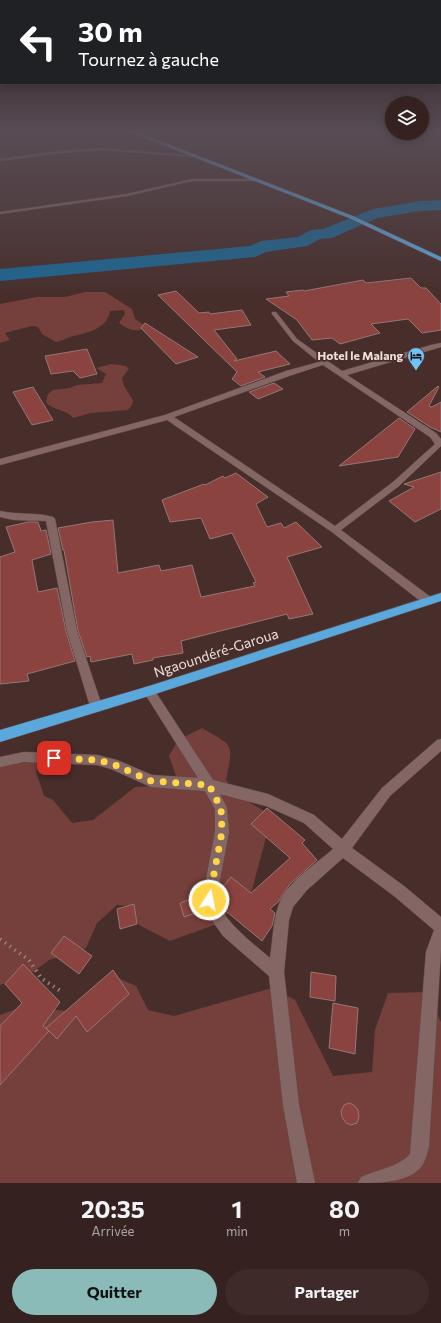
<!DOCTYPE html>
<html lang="fr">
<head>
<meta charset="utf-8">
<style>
  body { margin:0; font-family:Commissioner,sans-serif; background:#3d2a29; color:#f1f3f6; height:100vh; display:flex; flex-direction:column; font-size:15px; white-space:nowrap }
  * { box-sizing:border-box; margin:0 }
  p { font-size:13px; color:#aaa4a5 }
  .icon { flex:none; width:22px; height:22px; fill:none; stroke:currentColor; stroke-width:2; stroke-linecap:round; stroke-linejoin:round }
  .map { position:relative; height:1183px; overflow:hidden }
  .drawer { display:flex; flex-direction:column; background:#352220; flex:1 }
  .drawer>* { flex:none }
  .hud { position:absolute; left:0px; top:0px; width:441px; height:84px; box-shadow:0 2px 10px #0003,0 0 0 1px #4f3f3e; background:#202124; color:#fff; overflow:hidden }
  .buttons { position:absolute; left:385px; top:96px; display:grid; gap:8px }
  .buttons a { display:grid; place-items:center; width:44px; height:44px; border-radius:50%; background:#352220; box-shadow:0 2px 10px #0003,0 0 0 1px #4f3f3e; font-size:20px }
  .pin { position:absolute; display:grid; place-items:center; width:34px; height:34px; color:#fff; margin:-17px; border-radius:8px; box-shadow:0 2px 6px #0006 }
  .me { position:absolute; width:44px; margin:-22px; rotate:11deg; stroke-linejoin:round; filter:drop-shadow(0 0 3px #0008) }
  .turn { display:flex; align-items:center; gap:14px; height:84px; padding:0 12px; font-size:18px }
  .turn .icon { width:52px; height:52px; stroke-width:2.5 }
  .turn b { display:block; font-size:28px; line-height:34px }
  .eta { display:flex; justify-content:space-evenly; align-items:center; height:68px; text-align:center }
  .eta b { font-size:24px; font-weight:700; line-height:28px }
  .button { display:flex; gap:8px; margin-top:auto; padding:8px 12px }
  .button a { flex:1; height:46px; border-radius:24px; background:#8bbbb9; color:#111; font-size:16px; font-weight:700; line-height:46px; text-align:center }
  .button a+a { background:#3d2a29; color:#f1f3f6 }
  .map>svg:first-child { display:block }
</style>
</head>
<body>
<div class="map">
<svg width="441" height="1183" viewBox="0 0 441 1183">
  <rect width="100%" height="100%" fill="#472e2b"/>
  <path fill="#753f3b" d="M 85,292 L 105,292 L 132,309 L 135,319 L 147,327 C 137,333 128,330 119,323 L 125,314 L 124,310 L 110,311 C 107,330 85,333 70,337 C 65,339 61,341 56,342 L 42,334 L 38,327 L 32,326 L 5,333 L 10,340 L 0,343 L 0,304 L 37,297 L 65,297 Z
    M 111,364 L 126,366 L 129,369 L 122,378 L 124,386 L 133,400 L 132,405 L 128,410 L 91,413 L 73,418 C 67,409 53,411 46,402 L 48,394 L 53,390 L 70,388 L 77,385 L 102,383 L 106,374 L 96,368 Z
    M 202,728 C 235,747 233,743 226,780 L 238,796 L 266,812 L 270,822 L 252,890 L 217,924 L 170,941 L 139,925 L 129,906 L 117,905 L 97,923 L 86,948 L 49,960 L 25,978 L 0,985 L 0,766 L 44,760 L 36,771 L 44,796 L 53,800 L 72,823 L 93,820 L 135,787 L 179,785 L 169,756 L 178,740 Z
    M 114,976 L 136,986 L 148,1010 L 174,1016 L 272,988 L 295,1000 L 333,1076 L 372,1072 L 375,1030 L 388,993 L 427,992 L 441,1022 L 441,1183 L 0,1183 L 0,1015 L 19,1008 L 71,1011 Z"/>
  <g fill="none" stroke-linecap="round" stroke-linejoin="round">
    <path fill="#1c6692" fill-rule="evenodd" d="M 441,200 L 441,210 L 420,211 L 377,218 L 332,238 L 320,239 L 307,246 L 266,252 L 255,257 L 0,281 L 0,269 L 250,246 L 261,241 L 298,237 L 311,230 L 323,229 L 373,209 L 420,201 Z"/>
  </g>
  <path fill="#8b433f" stroke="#957774" d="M 411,278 L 421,288 L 426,288 L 441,304 L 441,330 L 422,333 L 408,319 L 371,324 L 380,333 L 340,344 L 332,338 L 312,340 L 297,320 L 266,299 L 289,296 L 286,292 L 303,290 L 304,291 L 363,280 L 366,283 Z
    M 176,291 L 199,313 L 209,312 L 210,314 L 242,310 L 251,325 L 214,330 L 237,359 L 234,361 L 276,351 L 290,364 L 258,372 L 265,377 L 241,386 L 232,379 L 237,372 L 158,295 Z
    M 145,323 L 198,357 L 176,364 L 141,328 Z
    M 87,349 L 97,374 L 80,378 L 73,371 L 51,374 L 45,356 Z
    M 274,383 L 283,389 L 258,399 L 249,392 Z
    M 438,386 L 439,387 L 429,406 L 432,407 L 441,402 L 441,432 L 430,427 L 407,412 Z
    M 33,387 L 53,420 L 32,425 L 13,392 Z
    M 399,418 L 415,429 L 398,457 L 339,466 Z
    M 441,472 L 441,509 L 415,522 L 389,501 L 414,487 L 404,484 Z
    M 236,473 L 268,497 L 256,504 L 267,527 L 281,523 L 284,528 L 296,522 L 322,547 L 287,557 L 313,614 L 289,619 L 287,614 L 181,641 L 183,653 L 153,658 L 153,660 L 134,664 L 132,654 L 91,662 L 90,656 L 87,657 L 78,631 L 64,550 L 63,550 L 58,528 L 92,522 L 113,520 L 118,573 L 159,565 L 161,571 L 192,565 L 201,597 L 255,586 L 253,583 L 256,582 L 232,533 L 210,539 L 201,518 L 170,522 L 162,500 L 204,484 L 205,485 L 223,476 L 225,478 Z
    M 28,522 L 38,522 L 41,531 L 46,530 L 51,554 L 32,560 L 38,592 L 57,588 L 66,631 L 75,661 L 27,674 L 29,681 L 0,684 L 0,557 L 15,552 L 6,527 Z
    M 267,808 L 305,840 L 302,843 L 317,860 L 290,884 L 278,902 L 270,909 L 275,913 L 272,926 L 262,941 L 221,907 L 218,900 L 219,892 L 231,877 L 251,893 L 290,858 L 251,824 Z
    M 201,895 L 201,901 L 205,910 L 184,917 L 180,903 Z
    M 134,904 L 137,924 L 120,929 L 117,909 Z
    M 64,936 L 92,956 L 79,974 L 51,953 Z
    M 23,964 L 60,1002 L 43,1026 L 49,1031 L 0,1085 L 0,1026 L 22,1003 L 5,984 Z
    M 113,970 L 129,994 L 87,1032 L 76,1016 L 57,1039 L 46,1028 Z
    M 311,972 L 336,976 L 335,1001 L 310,997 Z
    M 333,1003 L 358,1008 L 355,1054 L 329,1048 Z
    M 349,1103 L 354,1105 L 358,1110 L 359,1117 L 357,1123 L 351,1125 L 346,1123 L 342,1117 L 341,1111 L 344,1105 Z"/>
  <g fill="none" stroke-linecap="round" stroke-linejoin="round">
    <defs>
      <path id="minor" d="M 103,148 L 196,156 L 194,157 L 103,150 L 60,153 L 0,161 L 0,159 L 60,151 Z
        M 192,179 L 256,179 L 258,180 L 256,181 L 192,181 L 127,196 L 0,214 L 0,212 L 127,194 Z
        M 272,312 L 276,312 L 297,339 L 342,371 L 431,345 L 441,343 L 441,347 L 347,375 L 436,433 L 441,439 L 441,446 L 399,486 L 341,530 L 432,598 L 433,601 L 432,604 L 424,604 L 332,532 L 167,420 L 0,465 L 0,459 L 165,415 L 286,371 L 319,362 L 293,341 L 272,314 ZM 323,365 L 430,437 L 435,444 L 393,482 L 335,526 L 174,417 L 292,375 Z
        M 0,511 C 18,515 36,512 53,517 L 55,519 L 77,631 L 102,706 L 100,709 L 96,711 L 92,709 L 90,706 L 67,631 L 46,521 L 14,520 L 0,517 Z
        M 149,686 L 153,688 L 213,780 L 268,794 L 314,815 L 342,839 L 382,788 L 437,740 L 441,739 L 441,751 L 390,796 L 352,848 L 404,886 L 441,917 L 441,950 L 429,1146 C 427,1153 426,1161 421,1167 C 408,1183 377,1183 358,1183 L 361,1177 C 376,1170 399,1167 410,1154 L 426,952 L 434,930 L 394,896 L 343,858 L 307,890 L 293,907 L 289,920 L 284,972 L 299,1105 L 315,1183 L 297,1183 L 283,1105 L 269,976 L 223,936 L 209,916 L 202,900 L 215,832 L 215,809 L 205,791 L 151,787 L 111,769 L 97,765 L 24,762 L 0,767 L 0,757 L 24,752 L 97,755 L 117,760 L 152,775 L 198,778 L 145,694 L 143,691 L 145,688 ZM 220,794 L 266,806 L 304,823 L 333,849 C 317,863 291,880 281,899 C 273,916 273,939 270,958 C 250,941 227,924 216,900 L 229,832 L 227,808 Z"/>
      <path id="trunk" d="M 137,132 L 353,216 L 441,257 L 441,261 L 349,218 L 130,132 Z
        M 441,593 L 441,601 L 149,696 L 0,742 L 0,730 L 149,686 Z"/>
    </defs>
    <use href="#minor" stroke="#634d4c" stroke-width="1"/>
    <use href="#trunk" stroke="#634d4c" stroke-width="1"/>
    <path stroke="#97827f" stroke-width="4" stroke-dasharray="1.5 4.5" stroke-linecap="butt" d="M 0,939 L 29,960 L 41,978 L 62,992"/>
    <use href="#minor" fill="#846764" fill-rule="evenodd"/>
    <use href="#trunk" fill="#5ba8dd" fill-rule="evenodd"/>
  </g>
  <linearGradient id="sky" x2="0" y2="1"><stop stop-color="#271918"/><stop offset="0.44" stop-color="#584c55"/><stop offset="1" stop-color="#584c55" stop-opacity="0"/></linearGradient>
  <rect width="441" height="298" fill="url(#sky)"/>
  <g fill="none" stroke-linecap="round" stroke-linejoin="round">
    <path stroke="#ffd54a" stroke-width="7" stroke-dasharray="0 12.6" d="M 54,758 L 97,760 L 113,764 L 151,781 L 209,785 L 221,808 L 222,832 L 209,900"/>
  </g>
  <defs>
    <symbol id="hotel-pin" viewBox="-11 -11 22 30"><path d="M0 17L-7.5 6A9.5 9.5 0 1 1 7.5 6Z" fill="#73c1f6" stroke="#472e2b"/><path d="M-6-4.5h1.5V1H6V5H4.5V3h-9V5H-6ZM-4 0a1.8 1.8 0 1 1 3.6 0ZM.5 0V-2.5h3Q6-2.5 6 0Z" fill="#111"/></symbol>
  </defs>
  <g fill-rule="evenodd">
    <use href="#hotel-pin" x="406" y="346" width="20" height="27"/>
  </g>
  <g text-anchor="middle" stroke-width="3.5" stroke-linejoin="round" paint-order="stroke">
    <g font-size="12" font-weight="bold" fill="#efdedc" stroke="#472e2b" text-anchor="end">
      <text x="403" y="360">Hotel le Malang</text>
    </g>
    <g font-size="14" fill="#efdedc" stroke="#472e2b">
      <text transform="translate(216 653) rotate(-18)" y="5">Ngaoundéré-Garoua</text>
    </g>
  </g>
</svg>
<div class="buttons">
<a><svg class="icon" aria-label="layers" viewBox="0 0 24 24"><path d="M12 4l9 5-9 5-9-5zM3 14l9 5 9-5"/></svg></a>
</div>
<div class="pin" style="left:54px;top:758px;background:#d93025"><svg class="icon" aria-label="arrive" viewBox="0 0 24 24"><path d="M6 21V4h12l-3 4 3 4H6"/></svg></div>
<svg class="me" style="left:209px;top:900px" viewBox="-20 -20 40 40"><circle r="17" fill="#ffd54a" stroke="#fff" stroke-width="3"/><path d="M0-11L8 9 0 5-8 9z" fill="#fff"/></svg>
<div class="hud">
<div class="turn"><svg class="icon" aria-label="left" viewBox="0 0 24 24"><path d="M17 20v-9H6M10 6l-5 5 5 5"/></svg><div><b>30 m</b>Tournez à gauche</div></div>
</div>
</div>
<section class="drawer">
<div class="eta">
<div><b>20:35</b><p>Arrivée</p></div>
<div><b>1</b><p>min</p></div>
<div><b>80</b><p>m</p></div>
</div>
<div class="button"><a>Quitter</a><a>Partager</a></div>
</section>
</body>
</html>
